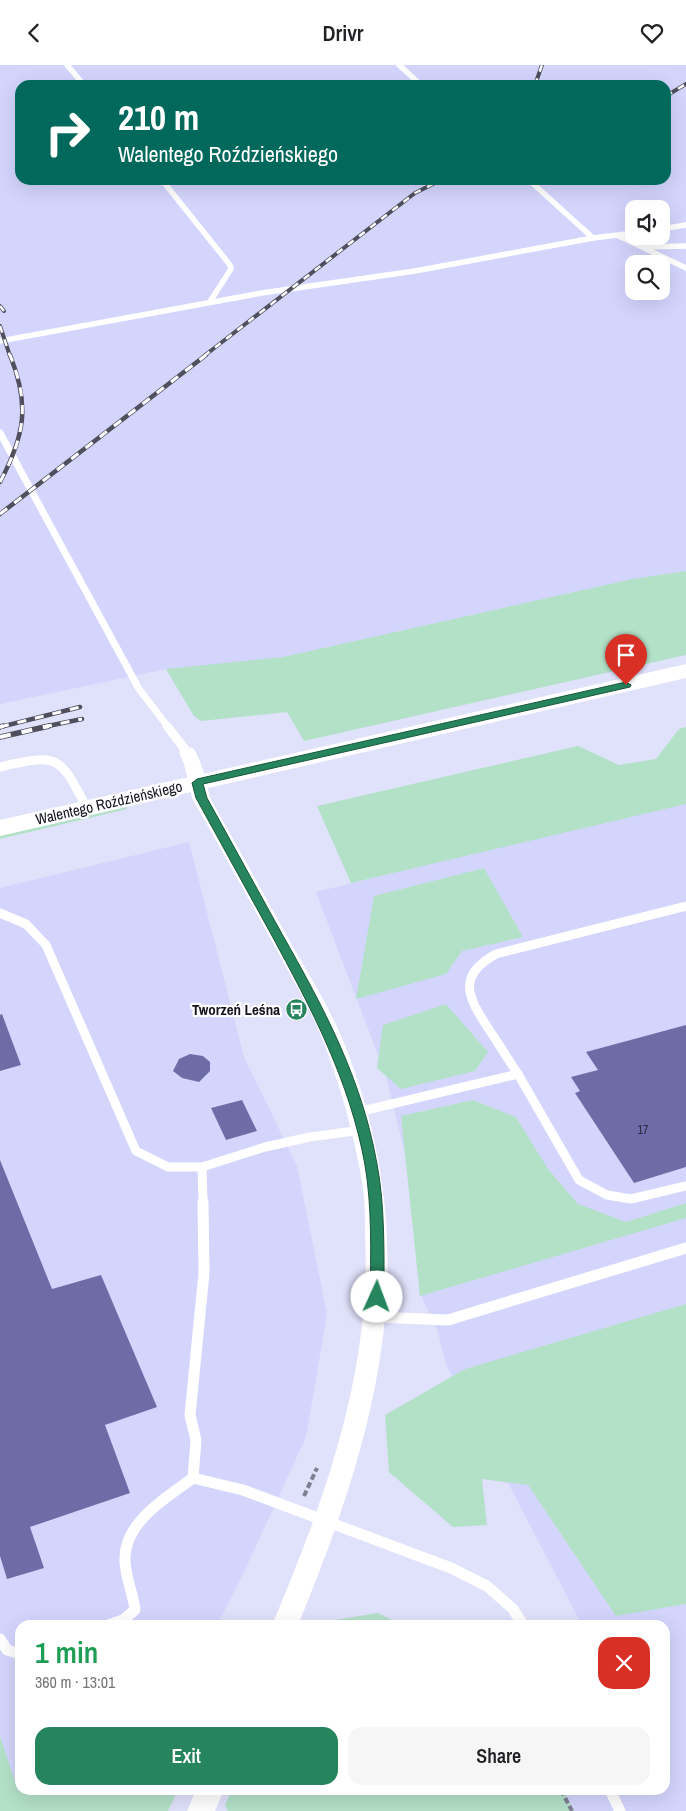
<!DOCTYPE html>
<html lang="en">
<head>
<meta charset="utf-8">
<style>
  body { margin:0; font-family:"Archivo Narrow",sans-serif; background:#f6f6f6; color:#202124; height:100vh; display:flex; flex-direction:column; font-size:19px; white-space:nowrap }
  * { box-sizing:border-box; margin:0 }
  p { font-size:16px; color:#757577 }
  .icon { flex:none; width:28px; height:28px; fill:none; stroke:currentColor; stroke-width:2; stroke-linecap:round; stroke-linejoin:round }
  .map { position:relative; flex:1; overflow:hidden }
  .panel { position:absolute; left:15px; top:1555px; width:655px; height:175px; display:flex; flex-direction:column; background:#fff; border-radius:15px; box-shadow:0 5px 20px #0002 }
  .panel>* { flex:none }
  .banner { position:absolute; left:15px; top:15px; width:656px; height:105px; border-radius:15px; box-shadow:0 5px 20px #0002; background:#00695c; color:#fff; overflow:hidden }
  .tools { position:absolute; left:625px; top:135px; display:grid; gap:10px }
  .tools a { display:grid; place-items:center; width:45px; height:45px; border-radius:10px; background:#fff; box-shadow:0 5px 20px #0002; font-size:25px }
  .pin { position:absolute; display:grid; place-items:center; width:42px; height:42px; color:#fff; margin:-51px -21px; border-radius:50% 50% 50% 0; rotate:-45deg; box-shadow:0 0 5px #0007 }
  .pin .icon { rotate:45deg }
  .me { position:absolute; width:55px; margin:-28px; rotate:2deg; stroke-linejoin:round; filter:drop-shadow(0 0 4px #0008) }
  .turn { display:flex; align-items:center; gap:18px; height:105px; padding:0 20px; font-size:22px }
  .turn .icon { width:65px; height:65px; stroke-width:2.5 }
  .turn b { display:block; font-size:35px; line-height:42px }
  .round { display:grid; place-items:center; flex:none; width:52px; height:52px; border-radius:15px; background:#f6f6f6 }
  .head { display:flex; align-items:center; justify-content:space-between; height:85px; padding:0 20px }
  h1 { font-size:30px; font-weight:600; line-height:38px; color:#1e9e55 }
  .button { display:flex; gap:10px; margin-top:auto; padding:10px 20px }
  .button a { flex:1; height:58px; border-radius:15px; background:#26855d; color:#fff; font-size:20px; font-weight:600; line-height:58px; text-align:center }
  .button a+a { background:#f6f6f6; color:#202124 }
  header { display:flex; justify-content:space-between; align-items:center; height:65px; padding:0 20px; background:#fff; font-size:22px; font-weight:600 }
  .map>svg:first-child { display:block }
</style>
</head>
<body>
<header><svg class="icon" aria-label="back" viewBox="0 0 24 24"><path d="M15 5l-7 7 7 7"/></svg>Drivr<svg class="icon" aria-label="heart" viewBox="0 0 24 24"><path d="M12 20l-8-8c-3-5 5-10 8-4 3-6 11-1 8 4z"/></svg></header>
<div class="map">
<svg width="686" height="1746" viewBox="0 0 686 1746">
  <rect width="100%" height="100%" fill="#e0e1fb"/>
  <path fill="#d4d5fd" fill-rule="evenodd" d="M 0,0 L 686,0 L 686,543 L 194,651 L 166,604 L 0,639 ZM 20,20 L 666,20 L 666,115 L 20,115 ZM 634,144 L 661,144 L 661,171 L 634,171 ZM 634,199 L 661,199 L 661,226 L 634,226 Z
    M 686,736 L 686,1746 L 574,1746 L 563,1725 L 665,1725 L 665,1560 L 582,1560 L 446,1299 L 437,1264 L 422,1233 L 424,1168 L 386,1011 L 316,827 Z
    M 189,777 L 244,992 L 297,1101 L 327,1249 L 306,1372 L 244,1507 L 217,1560 L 20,1560 L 20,1725 L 22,1725 L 17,1726 L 0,1671 L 0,823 Z"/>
  <path fill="#b3e1c8" d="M 686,506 L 686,590 L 304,676 L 287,647 L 201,656 L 194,651 L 166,604 L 283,592 L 633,514 Z
    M 686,662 L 686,739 L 351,818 L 317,741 L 578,681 L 619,700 L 656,694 L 679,664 Z
    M 126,742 L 127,744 L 0,774 L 0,771 Z
    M 484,803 L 523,872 L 462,886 L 446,909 L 356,934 L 374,831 Z
    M 446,939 L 488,987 L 475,1006 L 401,1024 L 377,1003 L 383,960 Z
    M 473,1035 L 516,1052 L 548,1104 L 578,1139 L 626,1157 L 686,1138 L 686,1153 L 420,1231 L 401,1051 Z
    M 686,1239 L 686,1539 L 616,1551 L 528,1420 L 482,1414 L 487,1460 L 453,1462 L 389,1407 L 385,1350 L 465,1304 Z
    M 378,1548 L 402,1560 L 309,1560 L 309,1559 Z
    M 0,1671 L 18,1726 L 178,1725 L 168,1746 L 0,1746 Z
    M 232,1725 L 563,1725 L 574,1746 L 228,1746 L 225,1740 Z"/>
  <path fill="#6d6ca7" d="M 2,949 L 21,1000 L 0,1006 L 0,950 Z
    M 686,960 L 686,1102 L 634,1118 L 575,1028 L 580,1026 L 571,1012 L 598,1005 L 586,987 Z
    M 190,989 L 203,991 L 210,997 L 210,1006 L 199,1017 L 182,1013 L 173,1006 L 179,994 Z
    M 242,1035 L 257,1066 L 226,1075 L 211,1043 Z
    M 0,1095 L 52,1224 L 101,1210 L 157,1342 L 105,1360 L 130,1428 L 30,1462 L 44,1503 L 7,1514 L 0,1491 Z"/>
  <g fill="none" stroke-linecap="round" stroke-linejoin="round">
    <path stroke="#7f7f92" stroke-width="4" stroke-dasharray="6 3" stroke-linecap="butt" d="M 304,1431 L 317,1403
      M 561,1725 L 572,1746"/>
    <path stroke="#fff" stroke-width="5.5" d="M 67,0 L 84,20
      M 399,0 L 421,20
      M 162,115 L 230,200 L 231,204 L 209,238
      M 529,115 L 593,173
      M 661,164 L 686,160
      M 619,171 L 686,203
      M 642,182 L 686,181
      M 0,276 L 262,228 L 415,206 L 593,173 L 634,168"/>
    <path stroke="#fff" stroke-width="7" d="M 0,368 L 139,624 L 168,662"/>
    <path stroke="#fff" stroke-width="9" d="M 167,661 L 187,687
      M 0,702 C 61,688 59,691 87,743
      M 0,848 L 26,859 L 46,880 L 136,1086 L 168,1102 L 202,1102 L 265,1082 L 310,1072 L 362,1065
      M 518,1009 C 508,994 498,978 488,963 C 468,932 456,911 496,889 L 686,841
      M 358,1047 L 518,1009 L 579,1115 L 607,1130 L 631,1134 L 686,1121
      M 202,1102 L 203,1138"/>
    <path stroke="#fff" stroke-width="11" d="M 376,1252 L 448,1255 L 686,1183
      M 193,1413 L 243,1425 L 451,1503 L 487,1521 L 513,1544 L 523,1560
      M 108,1560 L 123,1555 L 135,1545 C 133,1527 124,1510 125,1492 C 126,1456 167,1432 193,1413 L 196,1375 L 190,1350 L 204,1208 L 203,1137
      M 0,1574 L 7,1585 L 20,1589
      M 610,1725 L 620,1746"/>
    <path fill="#fff" fill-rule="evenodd" d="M 187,682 L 193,683 C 203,698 206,716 210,733 C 238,782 265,831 292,880 C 310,912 330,943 344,978 C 427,1186 380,1361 298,1560 L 272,1560 C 325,1435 372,1305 365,1168 C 365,1153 365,1138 363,1123 C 355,1073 342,1026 324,978 C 311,944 291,912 274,880 C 247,831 220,782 192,733 L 184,699 L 179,687 L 181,683 Z
      M 196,1725 L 224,1725 L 215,1746 L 187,1746 Z"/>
    <path fill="#fff" fill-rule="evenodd" d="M 686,599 L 686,613 L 0,771 L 0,755 Z"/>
    <defs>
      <path id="rail-far2" d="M 535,20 L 542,0
        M 666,31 L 686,19
        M 0,241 L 4,246
        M 0,261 L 10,291
        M 204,291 L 415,128 L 441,115"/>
      <path id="rail-far1" d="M 0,417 C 25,370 30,340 10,290
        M 0,449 L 206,290
        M 0,662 L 80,642
        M 43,662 L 82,654"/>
      <path id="rail" d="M 0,662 L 3,661
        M 0,672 L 49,661"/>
    </defs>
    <use href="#rail-far2" stroke="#4f4f5e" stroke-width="4"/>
    <use href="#rail-far1" stroke="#4f4f5e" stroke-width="4.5"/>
    <use href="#rail" stroke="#4f4f5e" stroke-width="5.5"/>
    <use href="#rail-far2" stroke="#fff" stroke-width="2.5" stroke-dasharray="7" stroke-linecap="butt"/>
    <use href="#rail-far1" stroke="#fff" stroke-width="3" stroke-dasharray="9" stroke-linecap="butt"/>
    <use href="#rail" stroke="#fff" stroke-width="4" stroke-dasharray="11" stroke-linecap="butt"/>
  </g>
  <path fill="#26855d" stroke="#19563c" d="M 626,617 L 631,620 L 630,622 L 203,719 L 207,733 C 232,778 257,824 282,869 C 324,943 362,1014 377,1099 C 385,1140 384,1190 384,1232 L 377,1237 L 372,1236 L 370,1232 C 371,1190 372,1141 365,1100 C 350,1016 311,943 271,869 C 246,824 221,778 196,733 L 192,718 L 197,714 Z"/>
  <defs>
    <symbol id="bus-disc" viewBox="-11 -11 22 22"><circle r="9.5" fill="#26855d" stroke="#fff"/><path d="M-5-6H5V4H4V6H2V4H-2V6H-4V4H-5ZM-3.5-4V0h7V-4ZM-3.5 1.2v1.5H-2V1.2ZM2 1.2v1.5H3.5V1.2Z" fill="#fff"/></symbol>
  </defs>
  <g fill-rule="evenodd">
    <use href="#bus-disc" x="284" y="932" width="25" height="25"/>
  </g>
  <g text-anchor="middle" stroke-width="4.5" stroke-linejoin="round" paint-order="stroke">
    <g font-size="12" fill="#2a2a41">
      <text x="643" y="1069">17</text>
    </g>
    <g font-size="15" fill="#14141f" stroke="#fff">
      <text transform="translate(109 738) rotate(-13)" y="5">Walentego Roździeńskiego</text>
    </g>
    <g font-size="15" font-weight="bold" fill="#14141f" stroke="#fff" text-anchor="end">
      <text x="280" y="950">Tworzeń Leśna</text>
    </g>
  </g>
</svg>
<div class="tools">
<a><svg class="icon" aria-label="sound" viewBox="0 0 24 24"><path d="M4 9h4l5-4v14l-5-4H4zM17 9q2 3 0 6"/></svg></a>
<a><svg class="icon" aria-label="search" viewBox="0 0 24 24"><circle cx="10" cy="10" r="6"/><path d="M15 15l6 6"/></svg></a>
</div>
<div class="pin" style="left:626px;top:620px;background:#d93025"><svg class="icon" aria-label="arrive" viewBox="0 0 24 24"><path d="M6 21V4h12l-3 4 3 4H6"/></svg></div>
<svg class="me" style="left:377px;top:1232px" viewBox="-20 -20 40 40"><circle r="19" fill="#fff"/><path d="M0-13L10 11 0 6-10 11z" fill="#26855d"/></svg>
<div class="banner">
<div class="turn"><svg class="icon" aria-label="right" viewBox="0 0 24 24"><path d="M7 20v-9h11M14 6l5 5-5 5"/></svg><div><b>210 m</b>Walentego Roździeńskiego</div></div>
</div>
<section class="panel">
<div class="head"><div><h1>1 min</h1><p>360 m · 13:01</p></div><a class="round" style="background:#d93025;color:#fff"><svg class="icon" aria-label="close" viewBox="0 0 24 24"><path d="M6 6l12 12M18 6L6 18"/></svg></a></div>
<div class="button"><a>Exit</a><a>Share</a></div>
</section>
</div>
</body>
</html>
